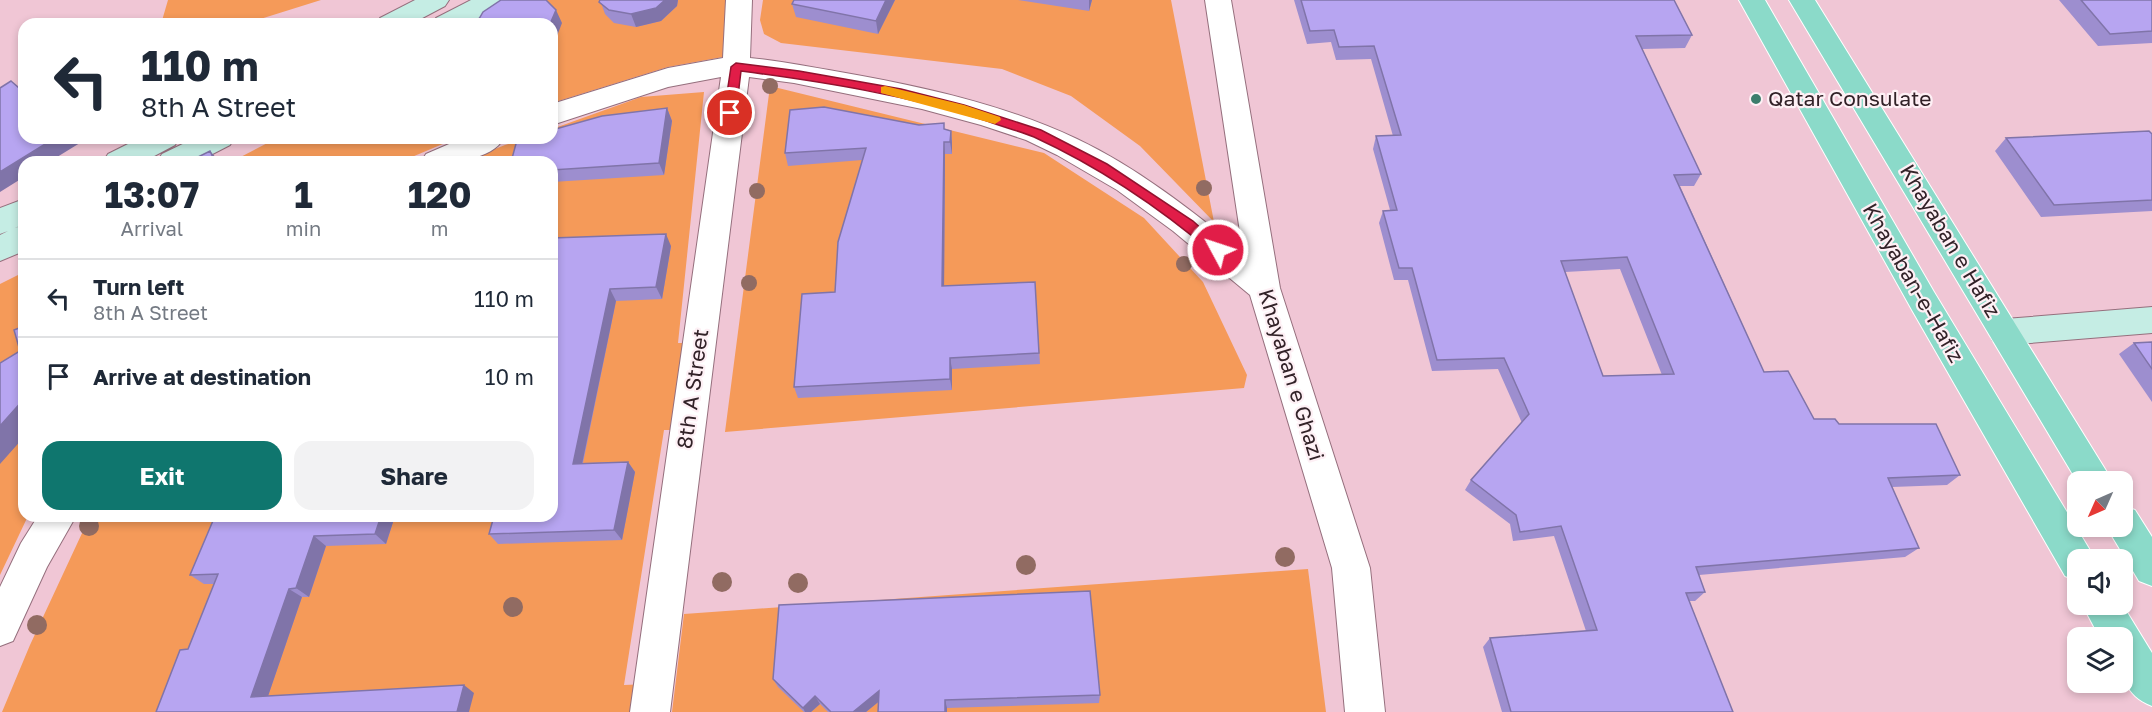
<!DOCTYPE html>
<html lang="en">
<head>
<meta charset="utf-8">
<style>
  body { margin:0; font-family:"Golos Text",sans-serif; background:#f2f2f3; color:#1f2937; height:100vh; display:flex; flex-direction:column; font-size:22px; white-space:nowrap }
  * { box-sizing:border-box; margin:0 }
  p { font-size:20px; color:#747a83 }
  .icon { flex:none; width:33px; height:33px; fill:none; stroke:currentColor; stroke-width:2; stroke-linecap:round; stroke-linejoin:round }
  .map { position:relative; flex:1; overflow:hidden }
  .sheet { position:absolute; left:18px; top:156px; width:540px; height:366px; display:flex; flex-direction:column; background:#fff; border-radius:18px; box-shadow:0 3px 9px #0003 }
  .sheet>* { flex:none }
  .guide { position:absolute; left:18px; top:18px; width:540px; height:126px; border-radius:18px; box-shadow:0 3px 9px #0003; background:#fff; color:#1f2937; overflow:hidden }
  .needle { width:39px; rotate:225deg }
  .fabs { position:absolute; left:2067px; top:471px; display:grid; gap:12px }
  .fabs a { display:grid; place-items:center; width:66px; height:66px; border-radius:12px; background:#fff; box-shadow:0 3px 9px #0003; font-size:30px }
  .pin { position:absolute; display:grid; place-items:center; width:51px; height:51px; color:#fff; margin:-26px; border:3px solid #fff; border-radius:50%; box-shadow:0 2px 6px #0007 }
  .me { position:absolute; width:66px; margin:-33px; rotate:310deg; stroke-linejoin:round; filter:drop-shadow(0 0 4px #0008) }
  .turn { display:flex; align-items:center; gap:21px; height:126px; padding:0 24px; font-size:27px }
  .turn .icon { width:78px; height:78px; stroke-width:2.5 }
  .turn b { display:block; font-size:42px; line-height:51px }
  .eta { display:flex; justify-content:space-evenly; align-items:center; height:102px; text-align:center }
  .eta b { font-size:36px; font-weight:700; line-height:42px }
  .action { display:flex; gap:12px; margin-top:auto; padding:12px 24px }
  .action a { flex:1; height:69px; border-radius:18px; background:#0f766e; color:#fff; font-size:24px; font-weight:700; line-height:69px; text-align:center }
  .action a+a { background:#f2f2f3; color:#1f2937 }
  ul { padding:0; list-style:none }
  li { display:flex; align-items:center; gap:18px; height:78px; padding:0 24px; border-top:2px solid #e0e1e3 }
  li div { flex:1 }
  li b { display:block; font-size:22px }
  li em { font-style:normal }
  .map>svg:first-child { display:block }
</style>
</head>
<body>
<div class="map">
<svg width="2152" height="712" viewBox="0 0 2152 712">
  <rect width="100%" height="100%" fill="#f0c6d5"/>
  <path fill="#f59a59" d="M 168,0 L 321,0 L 244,24 L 161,24 Z
    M 527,0 L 728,0 L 723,57 L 668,67 L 552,103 L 552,24 L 483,24 Z
    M 763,0 L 1171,0 L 1214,222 L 1140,146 L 1071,96 L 1002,69 L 781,43 L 764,34 L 760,20 Z
    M 770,86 L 1044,153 L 1144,218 L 1203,282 L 1247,375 L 1244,388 L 725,432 Z
    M 704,92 L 678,343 L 693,343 L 678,430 L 664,430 L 624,685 L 649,684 L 644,712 L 2,712 L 30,645 L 90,516 L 552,516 L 552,162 L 467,162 C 499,146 516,138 552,138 L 552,129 L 641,97 Z
    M 277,138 L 457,138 L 400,162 L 231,162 Z
    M 24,272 L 24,516 L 28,516 L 0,575 L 0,284 Z
    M 1308,569 L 1326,712 L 672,712 L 684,614 Z"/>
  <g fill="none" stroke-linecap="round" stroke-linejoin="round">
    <defs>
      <path id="street" d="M 726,0 L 752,0 L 750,58 C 781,61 810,67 840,72 C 920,86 1003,104 1077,139 C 1138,168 1191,210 1243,252 L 1205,0 L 1231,0 L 1280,288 L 1370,568 L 1385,712 L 1345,712 L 1332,568 L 1250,295 L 1173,231 L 1117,190 L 1057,155 L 1026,140 L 981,125 L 922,109 L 794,83 L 749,77 L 670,712 L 630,712 L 721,77 L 668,87 L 552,125 L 552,104 L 668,68 L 723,58 Z
        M 463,138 L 504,138 C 490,163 446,162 421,162 L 426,154 Z
        M 38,516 L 76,516 L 47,567 L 13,641 L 0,646 L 0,587 L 21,543 Z"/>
      <path id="secondary" d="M 415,0 L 449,0 L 445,6 L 411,24 L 376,24 L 380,18 Z
        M 471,0 L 505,0 L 501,6 L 467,24 L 432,24 L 436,18 Z
        M 140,138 L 179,138 L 175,145 L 143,162 L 103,162 L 108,154 Z
        M 195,138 L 234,138 L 230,145 L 197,162 L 157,162 L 162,154 Z
        M 24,199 L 24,224 L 15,228 L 24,225 L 24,251 L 0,261 L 0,235 L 8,231 L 0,234 L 0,208 Z
        M 2152,307 L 2152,333 L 2005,345 L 1993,341 L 1989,332 L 1993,323 L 2005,319 Z"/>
      <path id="primary" d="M 1739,0 L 1765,0 L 1934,292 L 2091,552 L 2094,560 L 2078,560 L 2078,581 L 2065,576 L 1912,310 Z
        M 1789,0 L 1815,0 L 2113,482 L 2078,483 Z
        M 2122,506 L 2135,510 L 2152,537 L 2152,586 L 2139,581 L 2106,526 L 2122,526 Z
        M 2082,604 L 2122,604 L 2152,653 L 2152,706 C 2119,693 2122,668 2122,638 L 2100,638 Z"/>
    </defs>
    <use href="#street" stroke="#956f7d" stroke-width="2"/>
    <use href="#secondary" stroke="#956f7d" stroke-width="2"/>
    <use href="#primary" stroke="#fff" stroke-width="2"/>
    <use href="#street" fill="#fff" fill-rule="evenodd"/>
    <use href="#secondary" fill="#c5ede4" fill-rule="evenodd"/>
    <use href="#primary" fill="#8bdac9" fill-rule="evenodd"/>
  </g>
  <g fill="#916b62">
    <circle cx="770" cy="86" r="8"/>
    <circle cx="1204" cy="188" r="8"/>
    <circle cx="757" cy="191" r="8"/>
    <circle cx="1184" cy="264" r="8"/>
    <circle cx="749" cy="283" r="8"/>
    <circle cx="89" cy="526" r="10"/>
    <circle cx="1285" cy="557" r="10"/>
    <circle cx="1026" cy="565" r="10"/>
    <circle cx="722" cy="582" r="10"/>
    <circle cx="798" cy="583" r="10"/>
    <circle cx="513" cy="607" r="10"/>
    <circle cx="37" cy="625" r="10"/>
  </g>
  <path fill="#9d8ecf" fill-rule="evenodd" d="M 600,0 L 678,0 L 677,6 L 661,21 L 636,27 L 614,23 L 605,14 Z
    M 794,0 L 895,0 L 878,34 L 796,17 L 792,4 Z
    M 1018,0 L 1092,0 L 1089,11 Z
    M 1294,0 L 1674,0 L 1692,35 L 1685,48 L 1642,49 L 1701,174 L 1694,186 L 1680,186 L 1764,372 L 1814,419 L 1839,424 L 1960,475 L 1947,485 L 1892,487 L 1919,548 L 1905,557 L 1699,575 L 1705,592 L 1695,601 L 1689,601 L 1733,712 L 1502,712 L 1483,647 L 1490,638 L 1586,631 L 1554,536 L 1513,541 L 1510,524 L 1465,490 L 1471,480 L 1522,423 L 1498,369 L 1432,371 L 1408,280 L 1394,280 L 1379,223 L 1383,211 L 1390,210 L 1373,149 L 1376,136 L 1393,136 L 1371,59 L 1336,60 L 1331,42 L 1307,44 ZM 1620,269 L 1662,375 L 1603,376 L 1565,272 Z
    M 2059,0 L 2152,0 L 2152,43 L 2098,46 Z
    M 667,108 L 672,121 L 664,175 L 552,182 L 552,162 Z
    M 945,129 L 951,131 L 952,143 L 952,154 L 945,154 L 944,286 L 1035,282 L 1040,364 L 952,369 L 952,390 L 798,398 L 794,387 L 835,292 L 862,160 L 788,166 L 785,153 Z
    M 2152,134 L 2152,211 L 2041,217 L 1995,151 L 2006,138 Z
    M 552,238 L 671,246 L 662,299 L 616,301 L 583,463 L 628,462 L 635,472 L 622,540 L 498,544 L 489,534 L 552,516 Z
    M 2152,342 L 2152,402 L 2119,354 L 2134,343 Z
    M 215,516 L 395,516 L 386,544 L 326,546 L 309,597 L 302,597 L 268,696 L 474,693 L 156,712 L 188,649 L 214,584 L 204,584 L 190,575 Z
    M 773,679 L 1100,695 L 1099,703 L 947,708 L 947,712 L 878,712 L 878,702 L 866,712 L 828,712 L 820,704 L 811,712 L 804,712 L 778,687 Z"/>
  <path fill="#8074a9" d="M 665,0 L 678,0 L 677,6 L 661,21 L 636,27 L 631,14 Z
    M 886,0 L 895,0 L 878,34 L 876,21 Z
    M 1089,0 L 1092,0 L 1089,11 Z
    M 556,10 L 562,23 L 557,36 L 552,41 L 552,24 L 550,24 Z
    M 667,108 L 672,121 L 664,175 L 659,163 Z
    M 951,131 L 952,143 L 952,154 L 950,142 Z
    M 55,138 L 88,138 L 49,162 L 24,162 L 24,177 L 0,192 L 0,172 Z
    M 944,142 L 945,154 L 944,298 L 942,286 Z
    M 210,151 L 220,162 L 215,162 Z
    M 666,234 L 671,246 L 662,299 L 656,287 Z
    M 610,289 L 616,301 L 580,474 L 573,464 Z
    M 950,358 L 952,369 L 952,390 L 950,379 Z
    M 24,399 L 24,437 L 0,464 L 0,426 Z
    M 628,462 L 635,472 L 622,540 L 614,530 Z
    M 381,516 L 395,516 L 386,544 L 375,534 Z
    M 314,536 L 326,546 L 309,597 L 296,588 Z
    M 289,589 L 302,597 L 265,705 L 251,697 Z
    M 464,685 L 474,693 L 469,712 L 457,712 Z
    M 879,691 L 882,699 L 866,712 L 853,712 Z
    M 815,696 L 820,704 L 811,712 L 805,712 L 803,708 Z
    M 945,700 L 947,708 L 947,712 L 945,712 Z"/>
  <path fill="#b7a5f1" stroke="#8074a9" stroke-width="1.5" fill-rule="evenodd" d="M 501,0 L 546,0 L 556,10 L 550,24 L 478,24 L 479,19 L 483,12 Z
    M 600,0 L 665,0 L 656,8 L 631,14 L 609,10 L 599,2 Z
    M 794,0 L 886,0 L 876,21 L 792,4 Z
    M 1301,0 L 1674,0 L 1692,35 L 1636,36 L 1701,174 L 1674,175 L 1764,372 L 1788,371 L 1814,419 L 1835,419 L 1839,424 L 1936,424 L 1960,475 L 1888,478 L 1919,548 L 1696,567 L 1705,592 L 1686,593 L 1733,712 L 1511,712 L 1490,638 L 1597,630 L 1561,526 L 1520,532 L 1516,515 L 1471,480 L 1529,414 L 1504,358 L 1437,360 L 1412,268 L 1399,268 L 1383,211 L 1397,210 L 1376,136 L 1401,135 L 1374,46 L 1339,47 L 1334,30 L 1310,31 ZM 1627,257 L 1674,374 L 1603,376 L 1561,261 Z
    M 2081,0 L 2152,0 L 2152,31 L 2110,34 Z
    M 11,81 L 18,87 L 24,84 L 24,138 L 55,138 L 0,172 L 0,88 Z
    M 824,107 L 919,125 L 944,123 L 944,129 L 951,131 L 950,142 L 944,142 L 942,286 L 1035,282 L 1039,353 L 950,358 L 950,379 L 794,387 L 802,294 L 835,292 L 838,242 L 866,148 L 785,153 L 790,110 Z
    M 667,108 L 659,163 L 552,170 L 552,162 L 511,162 L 517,140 L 523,138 L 552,138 L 552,130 L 602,116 Z
    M 2149,131 L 2152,134 L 2152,200 L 2054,205 L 2006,138 Z
    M 210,151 L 215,162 L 188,162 Z
    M 666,234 L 656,287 L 610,289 L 573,464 L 628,462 L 614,530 L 489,534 L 494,516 L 552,516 L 552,238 Z
    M 24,326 L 24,399 L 0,426 L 0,363 L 20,351 L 14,330 Z
    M 2152,342 L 2152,369 L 2134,343 Z
    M 215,516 L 381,516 L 375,534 L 314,536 L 296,588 L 289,589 L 251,697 L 464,685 L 457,712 L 156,712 L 180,650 L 188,649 L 218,574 L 190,575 Z
    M 1090,591 L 1100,695 L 945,700 L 945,712 L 878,712 L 879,691 L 853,712 L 831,712 L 815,696 L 803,708 L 773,679 L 779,605 Z"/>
  <path fill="#e11d48" stroke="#92132f" stroke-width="1.5" d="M 736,63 L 799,71 L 901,89 L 964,105 L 1041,130 L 1107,164 L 1193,221 L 1225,250 L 1218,255 L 1214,254 C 1160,208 1099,167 1034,137 C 1019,131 1003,127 987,121 C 907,95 824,82 741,71 L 736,113 L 734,116 L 726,116 L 724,113 L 731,67 Z"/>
  <path fill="#f59e0b" d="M 885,86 L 964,105 L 1000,117 L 1001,120 L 995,124 L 881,93 L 881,87 Z"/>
  <circle fill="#3c7d6c" stroke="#fef0f5" stroke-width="2" cx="1756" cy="99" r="6"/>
  <g text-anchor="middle" stroke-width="4.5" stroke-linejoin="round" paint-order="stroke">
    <g font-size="21" fill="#322228" stroke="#fef0f5" text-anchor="start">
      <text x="1768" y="106">Qatar Consulate</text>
    </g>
    <g font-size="21" fill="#322228" stroke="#fef0f5">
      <text transform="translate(1950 241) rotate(59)" y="7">Khayaban e Hafiz</text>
      <text transform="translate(1913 283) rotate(60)" y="7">Khayaban-e-Hafiz</text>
      <text transform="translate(1291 375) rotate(73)" y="7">Khayaban e Ghazi</text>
      <text transform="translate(693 389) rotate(-82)" y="7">8th A Street</text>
    </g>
  </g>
</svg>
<div class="fabs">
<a><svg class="needle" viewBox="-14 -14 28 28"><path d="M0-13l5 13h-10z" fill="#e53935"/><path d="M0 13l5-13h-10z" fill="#747a83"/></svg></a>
<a><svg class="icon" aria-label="sound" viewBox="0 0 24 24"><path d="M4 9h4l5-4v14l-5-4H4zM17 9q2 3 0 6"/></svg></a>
<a><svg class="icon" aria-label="layers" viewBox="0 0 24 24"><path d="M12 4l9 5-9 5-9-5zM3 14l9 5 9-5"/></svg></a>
</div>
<div class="pin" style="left:730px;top:113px;background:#d93025"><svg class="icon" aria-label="arrive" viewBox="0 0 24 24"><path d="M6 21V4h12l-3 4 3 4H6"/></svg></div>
<svg class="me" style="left:1218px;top:250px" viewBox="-20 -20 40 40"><circle r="17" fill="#e11d48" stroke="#fff" stroke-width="3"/><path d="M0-11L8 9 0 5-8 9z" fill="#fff"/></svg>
<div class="guide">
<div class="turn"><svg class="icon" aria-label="left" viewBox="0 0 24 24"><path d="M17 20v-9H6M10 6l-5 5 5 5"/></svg><div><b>110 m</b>8th A Street</div></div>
</div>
<section class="sheet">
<div class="eta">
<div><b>13:07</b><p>Arrival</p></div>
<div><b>1</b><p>min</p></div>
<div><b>120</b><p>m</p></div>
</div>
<ul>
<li><svg class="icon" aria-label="left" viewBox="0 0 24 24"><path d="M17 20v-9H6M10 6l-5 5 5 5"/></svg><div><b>Turn left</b><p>8th A Street</p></div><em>110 m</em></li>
<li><svg class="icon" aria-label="arrive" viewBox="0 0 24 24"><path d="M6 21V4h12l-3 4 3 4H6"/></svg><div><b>Arrive at destination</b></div><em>10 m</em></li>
</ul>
<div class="action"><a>Exit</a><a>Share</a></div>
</section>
</div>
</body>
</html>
